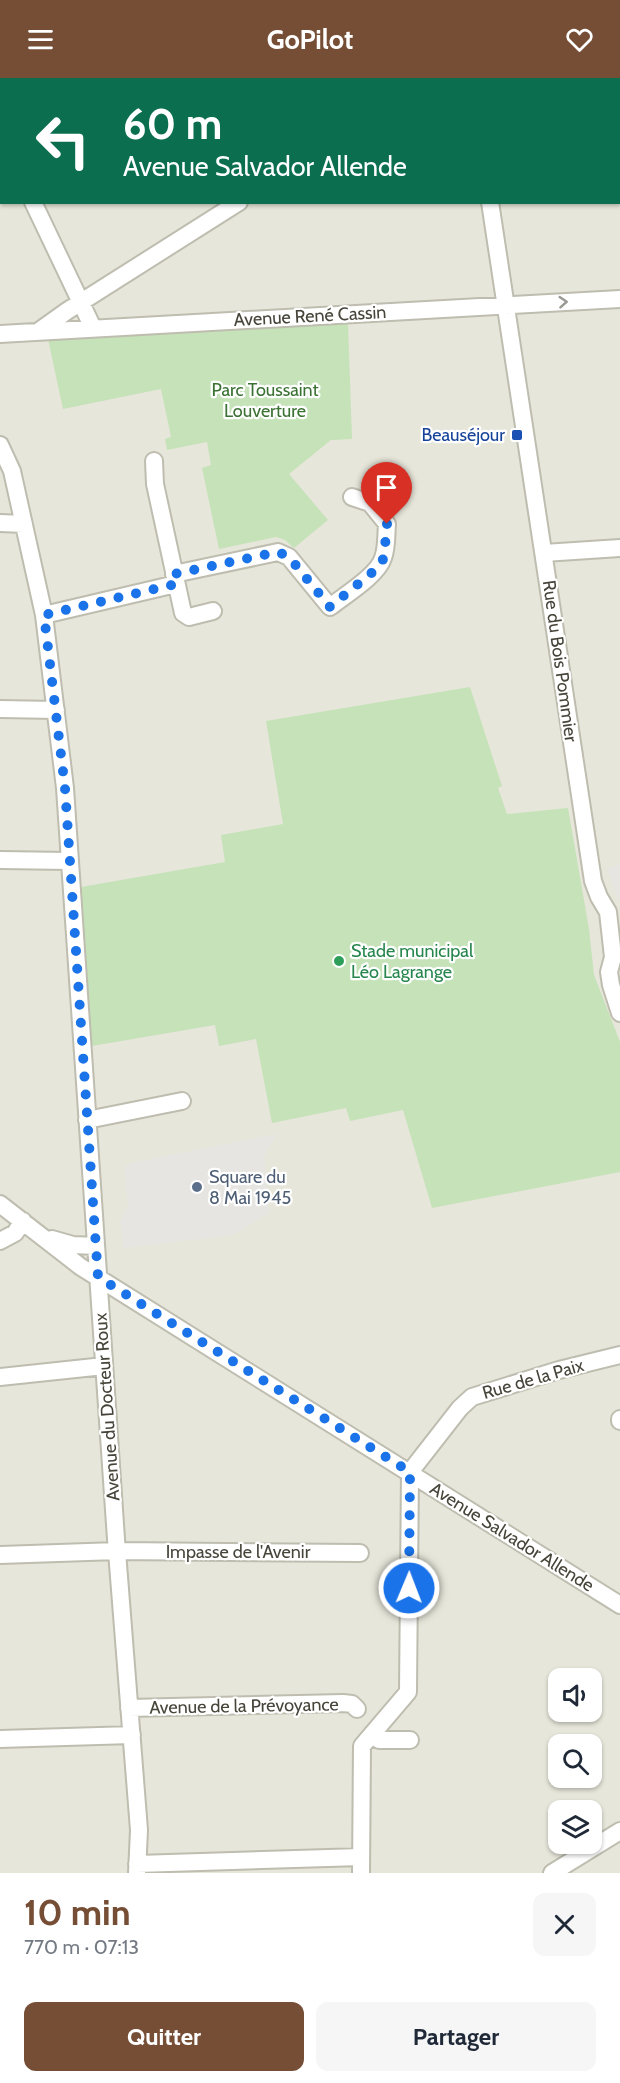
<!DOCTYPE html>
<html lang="fr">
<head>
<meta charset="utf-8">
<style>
  body { margin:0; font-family:Cabin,sans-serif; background:#f6f6f7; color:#1f2937; height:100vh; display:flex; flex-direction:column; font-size:22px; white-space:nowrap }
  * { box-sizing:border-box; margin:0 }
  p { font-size:20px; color:#747a83 }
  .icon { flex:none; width:33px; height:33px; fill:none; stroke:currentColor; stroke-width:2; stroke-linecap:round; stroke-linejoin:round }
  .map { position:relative; height:1795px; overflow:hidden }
  .sheet { display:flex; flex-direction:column; background:#fff; flex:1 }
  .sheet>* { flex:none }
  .banner { position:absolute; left:0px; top:0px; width:621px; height:126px; box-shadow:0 2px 4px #0004; background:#0b6e4f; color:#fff; overflow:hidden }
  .buttons { position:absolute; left:548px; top:1590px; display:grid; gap:12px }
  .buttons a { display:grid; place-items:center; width:54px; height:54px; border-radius:12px; background:#fff; box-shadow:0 2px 4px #0004; font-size:30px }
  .pin { position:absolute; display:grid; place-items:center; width:51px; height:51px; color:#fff; margin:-62px -26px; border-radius:50% 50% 50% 0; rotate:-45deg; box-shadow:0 0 6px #0007 }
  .pin .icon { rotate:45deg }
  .me { position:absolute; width:66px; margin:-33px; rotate:1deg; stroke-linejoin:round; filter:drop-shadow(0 0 4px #0008) }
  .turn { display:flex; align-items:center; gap:21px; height:126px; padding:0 24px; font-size:27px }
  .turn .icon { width:78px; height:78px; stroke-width:2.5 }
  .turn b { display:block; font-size:42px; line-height:51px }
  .round { display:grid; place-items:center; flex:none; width:63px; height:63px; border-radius:12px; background:#f6f6f7 }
  .head { display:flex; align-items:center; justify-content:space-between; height:102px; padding:0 24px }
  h1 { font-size:36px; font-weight:700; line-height:45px; color:#764e36 }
  .action { display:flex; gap:12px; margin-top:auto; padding:12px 24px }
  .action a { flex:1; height:69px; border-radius:12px; background:#764e36; color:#fff; font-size:24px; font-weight:700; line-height:69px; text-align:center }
  .action a+a { background:#f6f6f7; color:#1f2937 }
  header { display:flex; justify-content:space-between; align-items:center; height:78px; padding:0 24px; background:#764e36; color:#fff; font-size:27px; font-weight:700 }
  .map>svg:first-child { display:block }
</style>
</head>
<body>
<header><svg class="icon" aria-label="menu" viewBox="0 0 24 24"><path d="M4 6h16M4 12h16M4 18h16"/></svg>GoPilot<svg class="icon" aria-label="heart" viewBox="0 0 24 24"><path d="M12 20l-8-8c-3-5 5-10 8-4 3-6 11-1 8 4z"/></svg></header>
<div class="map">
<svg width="620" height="1795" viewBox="0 0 620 1795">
  <rect width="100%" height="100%" fill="#f4f3eb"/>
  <path fill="#e7e6da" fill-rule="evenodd" d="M 0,0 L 620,0 L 620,1795 L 0,1795 ZM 2,2 L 620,2 L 620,124 L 2,124 ZM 558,1600 L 591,1600 L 591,1634 L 558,1634 ZM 558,1666 L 591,1666 L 591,1700 L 558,1700 ZM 558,1732 L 591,1732 L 591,1766 L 558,1766 Z"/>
  <path fill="#c5e2b9" d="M 348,245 L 352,361 L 331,362 L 289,396 L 328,442 L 294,470 L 285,462 L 276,459 L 219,471 L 202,390 L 211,387 L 207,364 L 167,372 L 165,361 L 171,359 L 161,311 L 63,331 L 48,261 Z
    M 470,609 L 502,708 L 498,710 L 507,736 L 568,730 L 589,851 L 594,897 L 620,964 L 620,1094 L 432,1130 L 403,1032 L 350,1043 L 346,1030 L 272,1045 L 256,961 L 219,968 L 215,947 L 92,968 L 81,809 L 225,784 L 221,757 L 283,746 L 266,643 Z"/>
  <path fill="#e6e5e2" d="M 620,786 L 620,819 L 618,820 L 607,791 Z
    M 277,1056 L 264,1078 L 269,1135 L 233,1157 L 124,1170 L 120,1143 L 128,1129 L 125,1090 L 131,1085 Z"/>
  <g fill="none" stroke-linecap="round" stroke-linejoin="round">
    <defs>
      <path id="street" d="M 472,0 L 472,2
        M 433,2 L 436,0
        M 0,54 L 2,58
        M 33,124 L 93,250
        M 490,124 L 593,803 L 599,819 L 608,834 L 613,879 L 609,894 L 611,907 L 620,935
        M 39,253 L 67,233 L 239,124
        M 0,256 L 620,221
        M 0,367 L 12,393 L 44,537 L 65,710 L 116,1461 L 139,1752 L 137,1795
        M 154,383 L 155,406 L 183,535 L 189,539 L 213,533
        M 0,445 L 24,446
        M 544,475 L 620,470
        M 174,496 L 278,474 L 289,479 L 330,529 C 345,517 378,497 383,480 C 387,470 386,457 387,446 L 370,425 L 352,419
        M 44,537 L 176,506
        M 0,631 L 56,632
        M 0,782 L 69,783
        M 87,1042 L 182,1023
        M 0,1126 L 81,1189 L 620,1527
        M 52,1161 L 73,1167 L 96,1168
        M 0,1163 L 15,1155 L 23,1143
        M 0,1299 L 104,1288
        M 620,1341 L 620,1343
        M 410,1394 L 460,1330 L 472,1319 L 559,1292 L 620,1277
        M 0,1477 L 117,1473 L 360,1475
        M 129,1630 L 343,1625 L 352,1626 L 357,1631
        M 372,1656 L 379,1662 L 410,1662
        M 0,1661 L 132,1657
        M 137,1786 L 361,1779
        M 361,1795 L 362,1668 L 408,1614 L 410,1394
        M 552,1795 L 620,1753"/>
    </defs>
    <use href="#street" stroke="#bebdaf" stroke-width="20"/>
    <use href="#street" stroke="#fff" stroke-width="16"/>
  </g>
  <defs><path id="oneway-chevron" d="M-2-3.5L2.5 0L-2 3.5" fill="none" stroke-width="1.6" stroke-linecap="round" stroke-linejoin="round" transform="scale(1.5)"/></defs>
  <use stroke="#9a9993" href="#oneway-chevron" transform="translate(563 224) rotate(-4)"/>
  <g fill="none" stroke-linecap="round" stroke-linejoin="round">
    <path stroke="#1a73e8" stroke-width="10" stroke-dasharray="0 18" d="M 387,446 L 384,479 L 380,488 L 330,529 L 289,479 L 278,474 L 174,496 L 176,506 L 44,537 L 65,710 L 98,1199 L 410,1394 L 409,1510"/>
  </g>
  <rect fill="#1a4fb4" stroke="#fff" stroke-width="2" x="511" y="351" width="12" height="12" rx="3"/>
  <circle fill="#2e9e5b" stroke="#fff" stroke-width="2" cx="339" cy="883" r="6"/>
  <circle fill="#5c6f8a" stroke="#fff" stroke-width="2" cx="197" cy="1109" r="6"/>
  <g text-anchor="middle" stroke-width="4.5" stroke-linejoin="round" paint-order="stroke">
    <g font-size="18" fill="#47453a" stroke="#fff">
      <text transform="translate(310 238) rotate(-3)" y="6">Avenue René Cassin</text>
      <text transform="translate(560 583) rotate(82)" y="6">Rue du Bois Pommier</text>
      <text transform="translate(533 1301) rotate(-16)" y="6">Rue de la Paix</text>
      <text transform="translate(107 1329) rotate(-94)" y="6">Avenue du Docteur Roux</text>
      <text transform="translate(512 1459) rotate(32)" y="6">Avenue Salvador Allende</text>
      <text x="238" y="1480">Impasse de l'Avenir</text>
      <text transform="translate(244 1628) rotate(-1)" y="6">Avenue de la Prévoyance</text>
    </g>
    <g font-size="18" fill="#3b7233" stroke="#fff">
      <text x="265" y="318">Parc Toussaint<tspan x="265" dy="21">Louverture</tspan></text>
    </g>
    <g font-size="18" fill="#164399" stroke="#fff" text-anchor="end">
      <text x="505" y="363">Beauséjour</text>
    </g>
    <g font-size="18" fill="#27864d" stroke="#fff" text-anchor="start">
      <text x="351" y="879">Stade municipal<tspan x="351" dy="21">Léo Lagrange</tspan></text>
    </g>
    <g font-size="18" fill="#4e5e75" stroke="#fff" text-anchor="start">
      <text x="209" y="1105">Square du<tspan x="209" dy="21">8 Mai 1945</tspan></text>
    </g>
  </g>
</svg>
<div class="buttons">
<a><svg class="icon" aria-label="sound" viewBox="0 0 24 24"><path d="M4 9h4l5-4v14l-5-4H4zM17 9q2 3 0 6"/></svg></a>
<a><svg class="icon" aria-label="search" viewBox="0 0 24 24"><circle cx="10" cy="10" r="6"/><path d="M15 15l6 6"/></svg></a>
<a><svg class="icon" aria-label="layers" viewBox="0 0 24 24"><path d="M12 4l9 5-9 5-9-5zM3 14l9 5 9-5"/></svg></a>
</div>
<div class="pin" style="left:387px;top:446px;background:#d93025"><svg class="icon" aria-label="arrive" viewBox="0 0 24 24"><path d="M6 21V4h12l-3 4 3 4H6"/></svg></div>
<svg class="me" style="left:409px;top:1510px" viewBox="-20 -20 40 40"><circle r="17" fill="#1a73e8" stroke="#fff" stroke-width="3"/><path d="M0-11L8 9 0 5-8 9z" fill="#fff"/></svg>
<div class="banner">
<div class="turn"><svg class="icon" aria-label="left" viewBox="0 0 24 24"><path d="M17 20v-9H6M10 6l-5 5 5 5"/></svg><div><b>60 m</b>Avenue Salvador Allende</div></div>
</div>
</div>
<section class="sheet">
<div class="head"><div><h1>10 min</h1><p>770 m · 07:13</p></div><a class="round"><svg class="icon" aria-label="close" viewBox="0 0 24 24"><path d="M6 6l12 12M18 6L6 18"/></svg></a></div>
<div class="action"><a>Quitter</a><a>Partager</a></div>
</section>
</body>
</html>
